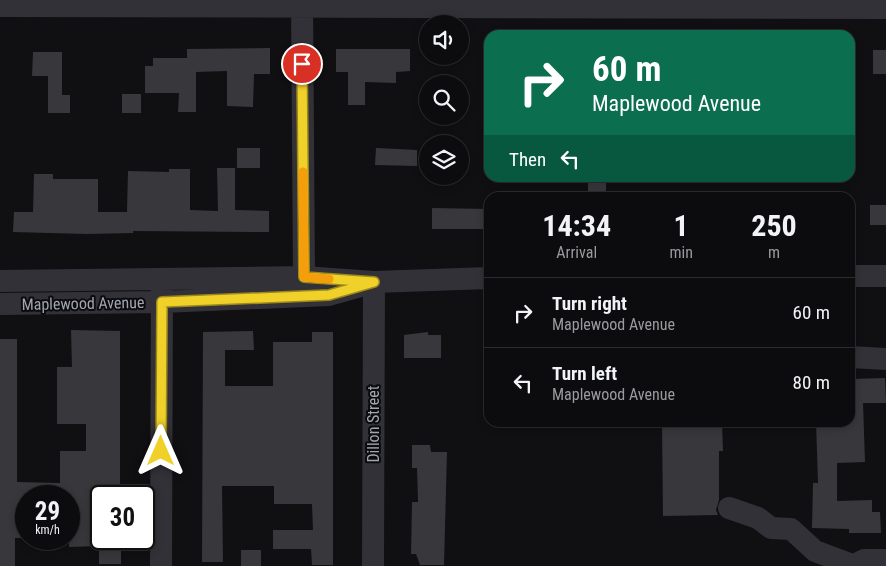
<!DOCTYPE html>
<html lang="en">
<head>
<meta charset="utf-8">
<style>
  body { margin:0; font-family:"Roboto Condensed",sans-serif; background:#151517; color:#f1f3f6; height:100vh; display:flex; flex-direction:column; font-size:19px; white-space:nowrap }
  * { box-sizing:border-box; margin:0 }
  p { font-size:16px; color:#9a9b9e }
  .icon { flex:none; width:28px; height:28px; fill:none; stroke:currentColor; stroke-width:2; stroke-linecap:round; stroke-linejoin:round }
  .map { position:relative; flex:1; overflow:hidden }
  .details { position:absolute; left:484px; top:192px; width:371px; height:235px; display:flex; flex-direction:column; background:#0c0c0e; border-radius:15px; box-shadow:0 2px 8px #0003,0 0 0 1px #2c2c2e }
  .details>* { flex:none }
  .hud { position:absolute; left:484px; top:30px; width:371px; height:152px; border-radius:15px; box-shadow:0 2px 8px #0003,0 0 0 1px #2c2c2e; background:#0b6e4f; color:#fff; overflow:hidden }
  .buttons { position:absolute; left:419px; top:15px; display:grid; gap:10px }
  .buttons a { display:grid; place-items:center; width:50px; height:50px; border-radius:50%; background:#0c0c0e; box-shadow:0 2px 8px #0003,0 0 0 1px #2c2c2e; font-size:25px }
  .speed { position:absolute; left:15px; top:485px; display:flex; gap:10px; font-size:25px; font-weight:700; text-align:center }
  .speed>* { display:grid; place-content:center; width:65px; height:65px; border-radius:50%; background:#0c0c0e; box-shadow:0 2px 8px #0003,0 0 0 1px #2c2c2e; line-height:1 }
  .speed small { font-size:12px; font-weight:400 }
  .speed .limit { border:2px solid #111; border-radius:8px; background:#fff; color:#111 }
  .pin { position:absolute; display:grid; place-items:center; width:42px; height:42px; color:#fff; margin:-21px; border:2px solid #fff; border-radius:50%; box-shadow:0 1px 5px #0007 }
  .me { position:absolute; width:55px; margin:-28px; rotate:0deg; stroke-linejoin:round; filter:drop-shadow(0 0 4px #0008) }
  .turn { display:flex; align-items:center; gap:18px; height:105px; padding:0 25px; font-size:22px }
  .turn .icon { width:65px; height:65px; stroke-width:2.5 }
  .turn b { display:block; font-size:35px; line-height:42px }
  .then { display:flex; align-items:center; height:48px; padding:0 25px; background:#0003; gap:10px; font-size:19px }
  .eta { display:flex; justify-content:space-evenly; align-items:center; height:85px; text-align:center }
  .eta b { font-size:30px; font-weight:700; line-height:35px }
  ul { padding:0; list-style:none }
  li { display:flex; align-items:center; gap:15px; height:70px; padding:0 25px; border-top:1px solid #2c2c2e }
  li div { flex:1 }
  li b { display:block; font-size:19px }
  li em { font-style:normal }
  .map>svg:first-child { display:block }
</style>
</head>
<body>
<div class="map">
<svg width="886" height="566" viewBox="0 0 886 566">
  <rect width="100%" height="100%" fill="#101012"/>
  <path fill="#38383c" d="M 270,48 L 270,74 L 254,74 L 253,107 L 227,106 L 227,71 L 196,72 L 196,112 L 178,112 L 179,93 L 145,93 L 145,66 L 153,66 L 153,58 L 187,58 L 187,49 Z
    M 336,49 L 410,49 L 410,71 L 396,72 L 396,83 L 365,82 L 365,105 L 348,105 L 348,72 L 336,72 Z
    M 873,50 L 886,50 L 886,74 L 873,74 Z
    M 33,52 L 62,52 L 62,95 L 70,95 L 70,113 L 48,113 L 48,76 L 32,76 Z
    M 122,94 L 141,94 L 141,113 L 122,113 Z
    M 237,148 L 260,148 L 260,168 L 237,168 Z
    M 376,148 L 417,150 L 417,166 L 375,165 Z
    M 217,168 L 235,168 L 235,210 L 269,211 L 269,232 L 133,231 L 133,233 L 87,234 L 13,232 L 14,212 L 33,212 L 34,174 L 53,174 L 53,179 L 98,179 L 98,212 L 127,212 L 128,171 L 169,172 L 169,169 L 190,169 L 190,210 L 218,211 Z
    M 588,178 L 606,178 L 606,191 L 588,191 Z
    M 870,205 L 886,205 L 886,225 L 870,225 Z
    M 432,208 L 489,209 L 489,229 L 432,229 Z
    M 71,330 L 120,331 L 120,496 L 101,496 L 101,539 L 121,539 L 121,564 L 99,564 L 99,546 L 69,547 L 69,496 L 26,496 L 26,538 L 15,538 L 15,566 L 0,566 L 0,339 L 17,339 L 17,482 L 60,483 L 60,451 L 86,451 L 86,424 L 57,424 L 57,367 L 72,367 Z
    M 253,331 L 254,350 L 225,350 L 225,386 L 273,386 L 273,342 L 312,342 L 312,332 L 333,332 L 333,565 L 312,565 L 311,549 L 273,549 L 273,530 L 313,530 L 312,504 L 274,504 L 274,486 L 222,486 L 223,562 L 202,562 L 203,332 Z
    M 428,332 L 428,335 L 441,335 L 441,358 L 404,358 L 404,335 Z
    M 885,378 L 886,403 L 863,403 L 865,462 L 837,463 L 837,501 L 872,500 L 872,512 L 880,512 L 881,533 L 849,533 L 849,529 L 812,528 L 813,483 L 818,483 L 816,422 L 850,422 L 850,379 Z
    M 662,422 L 722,422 L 723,451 L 719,451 L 719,500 L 716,510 L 718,515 L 663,516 Z
    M 412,445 L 430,445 L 431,452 L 447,452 L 444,565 L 420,565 L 416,554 L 411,554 L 412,502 L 418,502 L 417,468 L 412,468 Z
    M 241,550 L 261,550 L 261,566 L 241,566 Z"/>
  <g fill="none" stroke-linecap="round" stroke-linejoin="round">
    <path stroke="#313137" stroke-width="22" d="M 302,0 L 304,277
      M 0,6 L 886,8
      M 850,276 L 886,276
      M 0,281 L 304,277 L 374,282 L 489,278
      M 0,304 L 162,302 L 329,295 L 361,286
      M 850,357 L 886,359
      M 729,508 L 758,518 L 771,528 L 791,529 L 815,551 L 855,566
      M 854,565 L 864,560 L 886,560
      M 161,566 L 162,287
      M 373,566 L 374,282"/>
  </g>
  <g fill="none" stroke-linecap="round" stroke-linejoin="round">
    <defs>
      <path id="route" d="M 161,451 L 162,302 L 329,295 L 374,282 L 304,277 L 302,64"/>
    </defs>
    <use href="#route" stroke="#9c881b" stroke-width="12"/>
    <use href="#route" stroke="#f0d129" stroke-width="9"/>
    <path stroke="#f59e0b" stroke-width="9" d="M 303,172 L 304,277 L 329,279"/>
  </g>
  <g text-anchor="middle" stroke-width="4" stroke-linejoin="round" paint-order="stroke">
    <g font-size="16" fill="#a1a4b2" stroke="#0b0b0d">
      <text transform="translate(83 303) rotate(-1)" y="6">Maplewood Avenue</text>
      <text transform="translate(373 424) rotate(-90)" y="6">Dillon Street</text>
    </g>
  </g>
</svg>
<div class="buttons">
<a><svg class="icon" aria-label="sound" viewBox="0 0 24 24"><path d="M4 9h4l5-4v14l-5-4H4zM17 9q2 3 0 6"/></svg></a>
<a><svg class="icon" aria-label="search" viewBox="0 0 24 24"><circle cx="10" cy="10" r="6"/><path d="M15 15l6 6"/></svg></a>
<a><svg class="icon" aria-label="layers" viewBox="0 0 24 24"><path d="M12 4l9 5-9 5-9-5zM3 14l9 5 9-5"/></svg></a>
</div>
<div class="speed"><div>29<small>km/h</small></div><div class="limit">30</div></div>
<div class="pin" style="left:302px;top:64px;background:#d93025"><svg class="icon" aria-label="arrive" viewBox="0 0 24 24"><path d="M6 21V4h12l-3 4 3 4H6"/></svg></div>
<svg class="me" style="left:161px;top:451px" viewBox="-20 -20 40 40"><path d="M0-17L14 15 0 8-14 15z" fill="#f0d129" stroke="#fff" stroke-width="4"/></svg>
<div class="hud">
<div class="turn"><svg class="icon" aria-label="right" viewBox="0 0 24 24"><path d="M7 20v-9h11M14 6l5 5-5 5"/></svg><div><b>60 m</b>Maplewood Avenue</div></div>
<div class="then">Then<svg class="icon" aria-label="left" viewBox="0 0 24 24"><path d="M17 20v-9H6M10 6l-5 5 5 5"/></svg></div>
</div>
<section class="details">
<div class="eta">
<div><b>14:34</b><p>Arrival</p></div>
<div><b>1</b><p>min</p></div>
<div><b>250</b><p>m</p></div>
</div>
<ul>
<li><svg class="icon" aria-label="right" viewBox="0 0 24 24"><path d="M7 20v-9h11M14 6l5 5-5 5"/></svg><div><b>Turn right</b><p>Maplewood Avenue</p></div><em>60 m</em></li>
<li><svg class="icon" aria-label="left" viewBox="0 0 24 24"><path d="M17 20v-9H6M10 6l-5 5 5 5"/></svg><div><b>Turn left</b><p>Maplewood Avenue</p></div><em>80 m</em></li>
</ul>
</section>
</div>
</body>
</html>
